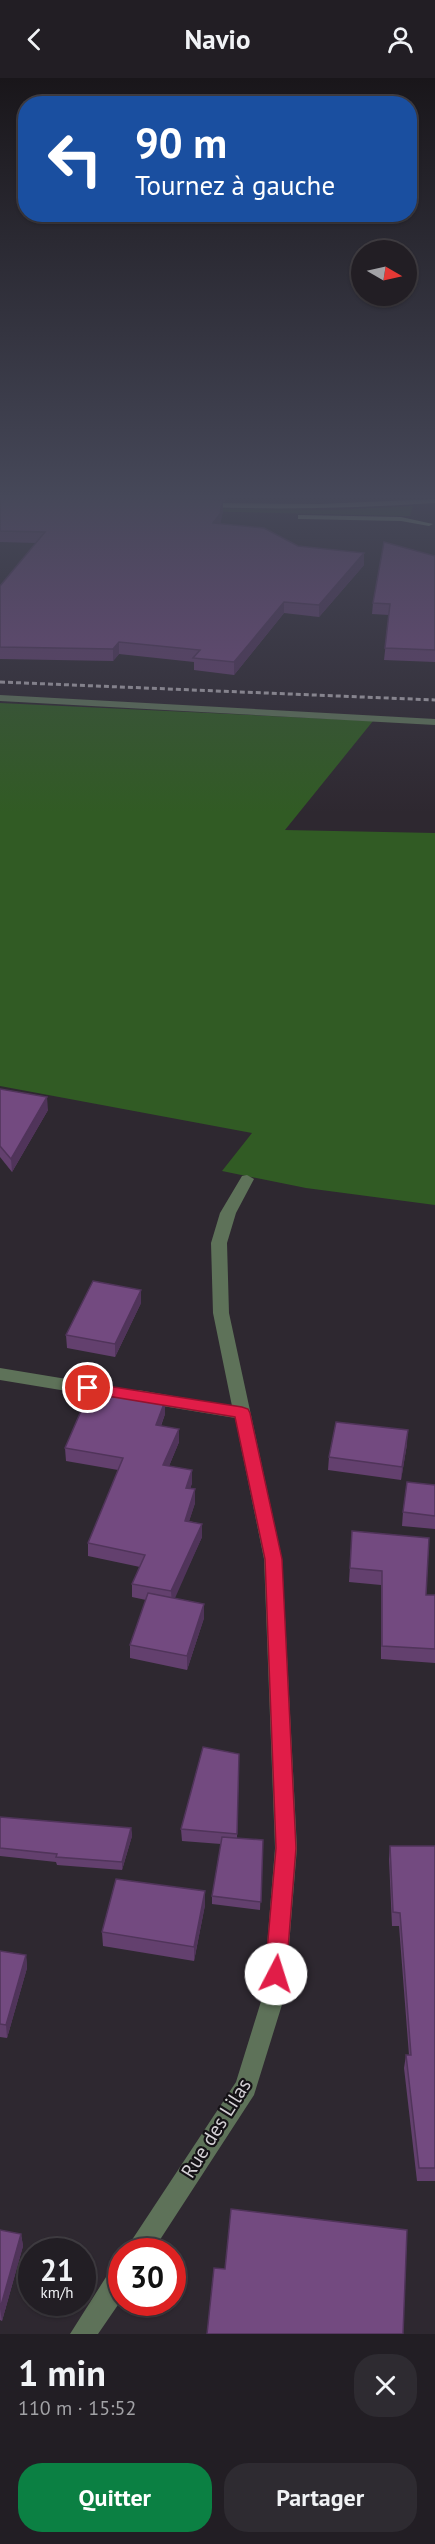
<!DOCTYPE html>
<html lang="fr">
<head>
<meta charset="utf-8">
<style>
  body { margin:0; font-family:"PT Sans",sans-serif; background:#2e2b31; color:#f1f3f6; height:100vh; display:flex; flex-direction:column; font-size:22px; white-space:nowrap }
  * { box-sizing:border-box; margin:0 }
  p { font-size:20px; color:#a2a2a6 }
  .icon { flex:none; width:33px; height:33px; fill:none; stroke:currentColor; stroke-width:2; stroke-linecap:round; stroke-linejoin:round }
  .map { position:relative; height:2256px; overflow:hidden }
  .side { display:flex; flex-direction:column; background:#221e24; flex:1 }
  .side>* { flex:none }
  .hud { position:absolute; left:18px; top:18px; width:399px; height:126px; border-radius:24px; box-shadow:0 2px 4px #0004,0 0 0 2px #3f3c41; background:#1a4fa0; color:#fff; overflow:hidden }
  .needle { width:39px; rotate:99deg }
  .controls { position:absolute; left:351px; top:162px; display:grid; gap:12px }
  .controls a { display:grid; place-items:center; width:66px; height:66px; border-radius:50%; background:#221e24; box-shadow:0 2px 4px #0004,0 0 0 2px #3f3c41; font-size:30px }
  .speed { position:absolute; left:18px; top:2160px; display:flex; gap:12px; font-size:30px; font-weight:700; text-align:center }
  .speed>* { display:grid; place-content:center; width:78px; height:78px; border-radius:50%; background:#221e24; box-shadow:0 2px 4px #0004,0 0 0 2px #3f3c41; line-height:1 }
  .speed small { font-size:15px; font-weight:400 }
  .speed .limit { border:9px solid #d22; background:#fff; color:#111 }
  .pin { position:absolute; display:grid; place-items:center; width:51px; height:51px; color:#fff; margin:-26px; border:3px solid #fff; border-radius:50%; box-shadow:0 2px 6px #0007 }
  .me { position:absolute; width:66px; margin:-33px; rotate:5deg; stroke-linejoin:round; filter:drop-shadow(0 0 4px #0008) }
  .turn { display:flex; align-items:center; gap:21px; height:126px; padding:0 18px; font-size:27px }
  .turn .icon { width:78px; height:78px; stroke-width:2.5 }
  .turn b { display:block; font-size:42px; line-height:51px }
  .round { display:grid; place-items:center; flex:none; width:63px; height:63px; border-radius:24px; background:#2e2b31 }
  .summary { display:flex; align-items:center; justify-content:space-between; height:102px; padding:0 18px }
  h1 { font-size:36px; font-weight:700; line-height:45px }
  .cta { display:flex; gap:12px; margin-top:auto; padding:12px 18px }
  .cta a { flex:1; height:69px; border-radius:24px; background:#0b8043; color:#fff; font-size:24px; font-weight:700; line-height:69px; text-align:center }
  .cta a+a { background:#2e2b31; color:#f1f3f6 }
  header { display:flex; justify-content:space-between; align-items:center; height:78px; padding:0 18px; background:#221e24; font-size:27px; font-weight:700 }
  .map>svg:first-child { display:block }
</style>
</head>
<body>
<header><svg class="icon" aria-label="back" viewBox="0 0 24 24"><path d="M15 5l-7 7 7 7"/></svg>Navio<svg class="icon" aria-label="person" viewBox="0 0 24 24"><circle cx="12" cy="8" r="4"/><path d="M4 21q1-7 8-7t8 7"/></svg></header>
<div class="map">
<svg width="435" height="2256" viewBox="0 0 435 2256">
  <rect width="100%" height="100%" fill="#2e2830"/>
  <path fill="#315b24" d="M 413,428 L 410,438 L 190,433 L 191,430 L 334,432 Z
    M 0,625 L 373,643 L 285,752 L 435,755 L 435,1127 L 306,1110 L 222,1093 L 252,1055 L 0,1008 Z"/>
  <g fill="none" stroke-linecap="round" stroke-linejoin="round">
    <path fill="#5e7259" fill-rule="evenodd" d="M 0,617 L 435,641 L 435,647 L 0,623 Z
      M 247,1097 L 254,1101 L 236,1135 L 227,1165 L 229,1235 L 282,1481 L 297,1770 L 285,1917 L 254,2017 L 152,2174 L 124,2174 L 236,2004 L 263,1917 L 275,1770 L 264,1481 L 235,1340 L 138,1324 L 132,1322 L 130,1318 L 132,1314 L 138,1312 L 232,1328 L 213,1235 L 211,1165 L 220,1135 L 242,1098 Z
      M 0,1290 L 109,1308 L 115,1310 L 117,1314 L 115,1318 L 109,1320 L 0,1302 Z
      M 122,2184 L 122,2221 L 98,2256 L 70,2256 L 113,2188 Z"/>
    <path fill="#91b885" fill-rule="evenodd" d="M 435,421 L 435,425 C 358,430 281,432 204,429 L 200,427 L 204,425 L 320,426 Z
      M 298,437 L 401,439 L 433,446 L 429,448 L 401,443 L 301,441 L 298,441 Z"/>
    <path stroke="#aca7ad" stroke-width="3" stroke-dasharray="5 3" stroke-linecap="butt" d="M 0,604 L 435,622"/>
  </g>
  <path fill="#63406e" d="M 0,420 L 226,420 L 225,424 L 223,424 L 223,433 L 220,446 L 364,487 L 319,539 L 284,535 L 234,597 L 194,592 L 194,584 L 119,576 L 113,583 L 0,581 L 0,508 L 36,465 L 0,464 Z
    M 435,478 L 435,584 L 384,582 L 389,537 L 372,536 L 373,525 Z
    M 0,1011 L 48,1032 L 12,1094 L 0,1079 Z
    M 141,1225 L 115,1279 L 67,1270 L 66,1257 Z
    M 165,1336 L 161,1348 L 179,1364 L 169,1388 L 192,1392 L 192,1405 L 190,1411 L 195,1411 L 195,1425 L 189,1443 L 202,1446 L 202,1459 L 174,1520 L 204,1526 L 204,1540 L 187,1592 L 130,1580 L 130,1567 L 146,1522 L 132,1519 L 132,1506 L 140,1489 L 88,1478 L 88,1465 L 118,1392 L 66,1383 L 65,1370 Z
    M 407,1366 L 401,1402 L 328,1392 L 329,1379 Z
    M 435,1407 L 435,1451 L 402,1448 L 403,1434 Z
    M 352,1453 L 426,1517 L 435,1517 L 435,1585 L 381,1581 L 381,1507 L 349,1504 Z
    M 239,1676 L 237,1760 L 263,1762 L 260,1832 L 212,1826 L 212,1818 L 221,1766 L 182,1763 L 181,1751 Z
    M 0,1739 L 131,1750 L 132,1758 L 122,1792 L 57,1787 L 56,1784 L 0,1778 Z
    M 390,1768 L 435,1768 L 435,2103 L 417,2103 L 404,1990 L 406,1977 L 409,1977 L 399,1848 L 392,1848 L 389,1781 Z
    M 205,1827 L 194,1883 L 103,1868 L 102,1854 Z
    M 0,1873 L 26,1877 L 27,1890 L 7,1960 L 0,1959 Z
    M 0,2152 L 21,2156 L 23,2168 L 2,2243 L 0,2242 Z"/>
  <path fill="#50345a" d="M 223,422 L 223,433 L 220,447 L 213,445 Z
    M 364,475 L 364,487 L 319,539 L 319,527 Z
    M 284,524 L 284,535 L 234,597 L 234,584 Z
    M 119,564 L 119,576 L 113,583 L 113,571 Z
    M 47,1019 L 48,1032 L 12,1094 L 11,1081 Z
    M 141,1212 L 141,1225 L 115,1279 L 115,1266 Z
    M 165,1323 L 165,1336 L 156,1360 L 156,1347 Z
    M 179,1351 L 179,1364 L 164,1400 L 163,1387 Z
    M 408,1352 L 407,1366 L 401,1402 L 402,1389 Z
    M 192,1392 L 192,1405 L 186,1423 L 186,1410 Z
    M 195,1411 L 195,1425 L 185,1456 L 185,1443 Z
    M 202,1446 L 202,1459 L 172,1527 L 171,1513 Z
    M 204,1526 L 204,1540 L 187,1592 L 187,1578 Z
    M 131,1750 L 132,1758 L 122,1792 L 122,1784 Z
    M 205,1813 L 205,1827 L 194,1883 L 194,1869 Z
    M 26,1877 L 27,1890 L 7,1960 L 6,1947 Z
    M 21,2156 L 23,2168 L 2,2243 L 0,2231 Z"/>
  <path fill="#734a80" stroke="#50345a" stroke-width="1.5" d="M 0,420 L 140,420 L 223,422 L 220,436 L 213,445 L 264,450 L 298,468 L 364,475 L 319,527 L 284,524 L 234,584 L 193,580 L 200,572 L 119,564 L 113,571 L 0,569 L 0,508 L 45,454 L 0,453 Z
    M 384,464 L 435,478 L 435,572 L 385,570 L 390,526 L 373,525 Z
    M 0,1011 L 47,1019 L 11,1081 L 0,1068 Z
    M 93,1203 L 141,1212 L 115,1266 L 66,1257 Z
    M 91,1310 L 165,1323 L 156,1347 L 179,1351 L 163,1387 L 192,1392 L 186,1410 L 195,1411 L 185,1443 L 202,1446 L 171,1513 L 132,1506 L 145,1477 L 88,1465 L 123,1380 L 65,1370 Z
    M 336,1344 L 408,1352 L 402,1389 L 329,1379 Z
    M 407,1404 L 435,1407 L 435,1438 L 403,1434 Z
    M 352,1453 L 429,1460 L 426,1517 L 435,1517 L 435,1571 L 382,1568 L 382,1493 L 350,1490 Z
    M 148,1515 L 204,1526 L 187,1578 L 130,1567 Z
    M 203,1669 L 239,1676 L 237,1756 L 181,1751 Z
    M 0,1739 L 131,1750 L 122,1784 L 56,1779 L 57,1776 L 0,1770 Z
    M 222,1759 L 263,1762 L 261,1824 L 212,1818 Z
    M 390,1768 L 435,1768 L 435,2090 L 419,2090 L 406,1977 L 411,1977 L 400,1835 L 393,1834 Z
    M 116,1801 L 205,1813 L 194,1869 L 102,1854 Z
    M 0,1873 L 26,1877 L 6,1947 L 0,1946 Z
    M 231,2131 L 407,2152 L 403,2256 L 207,2256 L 214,2190 L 225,2191 Z
    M 0,2152 L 21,2156 L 0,2231 Z"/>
  <linearGradient id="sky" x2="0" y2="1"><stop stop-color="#19161a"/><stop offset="0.57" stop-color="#464859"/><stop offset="1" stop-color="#464859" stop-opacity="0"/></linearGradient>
  <rect width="435" height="735" fill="url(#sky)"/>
  <path fill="#e11d48" stroke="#92132f" stroke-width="1.5" d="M 88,1305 L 242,1329 L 248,1331 L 250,1335 L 282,1481 L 296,1770 L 286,1896 L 283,1903 L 276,1906 L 268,1903 L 265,1896 L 276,1770 L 265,1481 L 235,1339 L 83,1314 L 80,1310 L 83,1307 Z"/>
  <g text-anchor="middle" stroke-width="4.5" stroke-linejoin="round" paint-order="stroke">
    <g font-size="20" fill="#d5d1d6" stroke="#151216">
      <text transform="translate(216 2050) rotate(-58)" y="7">Rue des Lilas</text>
    </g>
  </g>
</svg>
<div class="controls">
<a><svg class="needle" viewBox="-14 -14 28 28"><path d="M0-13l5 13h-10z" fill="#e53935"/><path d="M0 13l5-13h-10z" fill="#a2a2a6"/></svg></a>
</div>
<div class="speed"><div>21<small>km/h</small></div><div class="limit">30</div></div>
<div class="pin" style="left:88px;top:1310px;background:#d93025"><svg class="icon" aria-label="arrive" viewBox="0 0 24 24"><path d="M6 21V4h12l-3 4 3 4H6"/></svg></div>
<svg class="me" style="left:276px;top:1896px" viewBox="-20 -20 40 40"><circle r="19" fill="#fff"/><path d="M0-13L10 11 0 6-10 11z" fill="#e11d48"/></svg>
<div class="hud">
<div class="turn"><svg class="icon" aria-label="left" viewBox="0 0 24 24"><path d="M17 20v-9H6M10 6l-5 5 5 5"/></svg><div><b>90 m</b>Tournez à gauche</div></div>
</div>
</div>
<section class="side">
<div class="summary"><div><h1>1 min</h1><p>110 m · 15:52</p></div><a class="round"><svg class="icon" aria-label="close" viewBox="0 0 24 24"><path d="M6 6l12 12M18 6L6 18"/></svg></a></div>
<div class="cta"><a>Quitter</a><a>Partager</a></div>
</section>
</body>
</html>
